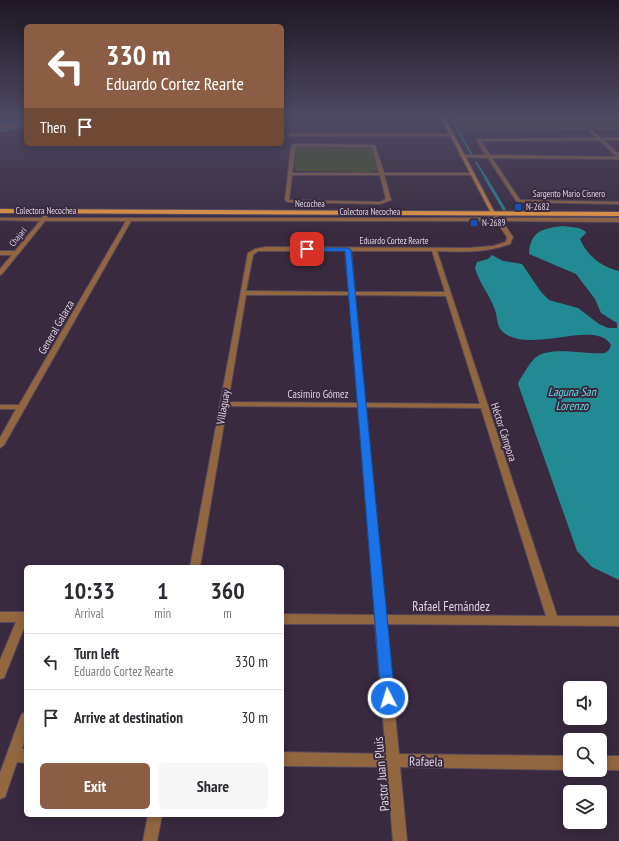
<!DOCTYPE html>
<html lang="en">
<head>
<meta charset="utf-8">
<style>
  body { margin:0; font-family:"PT Sans Narrow",sans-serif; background:#f7f7f7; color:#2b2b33; height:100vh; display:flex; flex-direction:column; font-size:15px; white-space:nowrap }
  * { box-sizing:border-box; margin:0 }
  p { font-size:13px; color:#7c7c81 }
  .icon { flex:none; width:22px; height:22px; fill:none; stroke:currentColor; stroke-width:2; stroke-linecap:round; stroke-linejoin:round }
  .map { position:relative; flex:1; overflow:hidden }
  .drawer { position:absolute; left:24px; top:565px; width:260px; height:252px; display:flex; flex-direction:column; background:#fff; border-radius:6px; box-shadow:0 2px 10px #0003 }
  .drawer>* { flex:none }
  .banner { position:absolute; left:24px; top:24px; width:260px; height:122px; border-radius:6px; box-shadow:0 2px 10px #0003; background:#8a5d44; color:#fff; overflow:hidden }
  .buttons { position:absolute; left:563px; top:681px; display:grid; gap:8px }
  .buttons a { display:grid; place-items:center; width:44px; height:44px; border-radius:6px; background:#fff; box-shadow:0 2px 10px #0003; font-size:20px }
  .pin { position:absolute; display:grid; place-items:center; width:34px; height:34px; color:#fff; margin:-17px; border-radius:8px; box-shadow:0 2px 6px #0006 }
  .me { position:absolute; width:44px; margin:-22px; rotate:355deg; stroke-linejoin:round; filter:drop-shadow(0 0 3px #0008) }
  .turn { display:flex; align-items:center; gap:14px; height:84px; padding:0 16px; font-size:18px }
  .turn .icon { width:52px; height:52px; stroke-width:2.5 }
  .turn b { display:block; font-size:28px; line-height:34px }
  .then { display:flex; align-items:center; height:38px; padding:0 16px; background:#0003; gap:8px; font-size:15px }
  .eta { display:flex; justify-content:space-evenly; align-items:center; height:68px; text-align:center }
  .eta b { font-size:24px; font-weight:700; line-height:28px }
  .cta { display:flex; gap:8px; margin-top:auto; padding:8px 16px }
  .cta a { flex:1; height:46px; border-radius:6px; background:#8a5d44; color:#fff; font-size:16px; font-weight:700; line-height:46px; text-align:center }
  .cta a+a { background:#f7f7f7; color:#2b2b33 }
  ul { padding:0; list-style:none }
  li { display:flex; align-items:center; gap:12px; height:56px; padding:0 16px; border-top:1px solid #e1e1e2 }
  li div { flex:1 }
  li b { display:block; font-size:15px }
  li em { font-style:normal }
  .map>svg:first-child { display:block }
</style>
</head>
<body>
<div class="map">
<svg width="619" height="841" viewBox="0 0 619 841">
  <rect width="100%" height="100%" fill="#392a3f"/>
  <path fill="#485927" d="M 453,116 L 619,116 L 619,130 L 460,129 Z
    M 301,146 L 370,147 L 372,148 L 378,170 L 372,172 L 296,171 L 295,170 L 296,148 Z"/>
  <path fill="#218a92" d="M 563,226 L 579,228 L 585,231 L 586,233 L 580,239 C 587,256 602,267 619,271 L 619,580 L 592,567 L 577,551 L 518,384 L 519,381 C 523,375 530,362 535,358 C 549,345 587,355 605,353 L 609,350 L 611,345 C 597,318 528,355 503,332 C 496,326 498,318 495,310 C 490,295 479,283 475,268 L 477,262 L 488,259 L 492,255 L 503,261 L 522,264 L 541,292 L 549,300 L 578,308 L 599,324 L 608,328 L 617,328 L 617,323 L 601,313 L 595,299 L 576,274 L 529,254 C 530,232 542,228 563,226 Z"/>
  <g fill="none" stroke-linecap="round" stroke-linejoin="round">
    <path stroke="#218a92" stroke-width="2" d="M 450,116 L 472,155
      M 0,131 L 26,126
      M 476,162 L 486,178"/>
    <path stroke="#218a92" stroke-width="3" d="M 485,177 L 504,209"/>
    <path fill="#218a92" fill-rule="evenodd" d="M 26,118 L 26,122 L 0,127 L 0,123 Z"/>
    <defs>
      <path id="street" d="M 592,131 L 601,138 L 619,138 L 619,140 L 604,140 L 619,154 L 619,159 L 492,158 L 520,200 L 619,202 L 619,204 L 517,202 L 488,158 L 462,157 L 460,156 L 462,155 L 486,155 L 476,140 L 478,139 L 597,138 L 590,132 ZM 599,140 L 617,157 L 490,155 L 481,141 Z
        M 290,134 L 452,134 L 454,135 L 452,136 L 289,136 Z
        M 294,144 L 375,145 L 384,173 L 472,173 L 474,174 L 472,175 L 384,175 L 391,200 L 380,204 L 288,202 L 285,200 L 291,147 ZM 296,146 L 372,147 L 379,173 L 292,173 ZM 292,175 L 380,175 L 386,199 L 380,202 L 289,200 Z
        M 44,215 L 48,215 L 47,218 L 494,218 L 494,217 L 496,216 L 499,218 L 619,218 L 619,222 L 502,221 L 513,237 L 510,244 C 485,253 463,252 437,251 L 557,616 L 619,616 L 619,626 L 386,624 L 399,754 L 570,756 L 570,770 L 400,767 L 407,841 L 393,841 L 387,767 L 282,766 L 282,752 L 386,754 L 375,624 L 282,624 L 282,614 L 375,615 L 358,407 L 227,406 L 200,567 L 190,567 L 248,253 L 255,249 L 266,247 L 469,248 L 493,246 L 506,242 L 507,237 L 496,221 L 131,221 L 4,445 L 0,448 L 0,438 L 16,409 L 0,409 L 0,405 L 19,405 L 126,221 L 45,221 L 2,274 L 0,275 L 0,269 L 12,255 L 0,255 L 0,251 L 15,251 L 40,221 L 0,220 L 0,218 L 42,218 ZM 258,251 L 345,251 L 349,292 L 246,291 L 253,255 ZM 351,251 L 432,251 L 445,292 L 355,292 ZM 246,295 L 349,295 L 358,403 L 228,402 ZM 355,295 L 446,296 L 480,404 L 365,403 ZM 366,407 L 481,408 L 546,616 L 386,615 Z
        M 0,612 L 26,612 L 26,623 L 4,678 L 0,679 L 0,660 L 16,622 L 0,622 Z
        M 26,712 L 26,736 L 22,749 L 26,749 L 26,763 L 17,762 L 5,797 L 0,799 L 0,773 L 20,718 L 22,714 Z
        M 600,756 L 619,756 L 619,770 L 600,770 Z
        M 148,815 L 162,815 L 157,841 L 143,841 Z"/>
      <path id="secondary" d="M 440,116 L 444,116 L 495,213 L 495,214 L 491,213 Z
        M 26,122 L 26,124 L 0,129 L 0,127 Z"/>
      <path id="primary" d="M 0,209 L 619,212 L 619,216 L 0,213 Z"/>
    </defs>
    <use href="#street" stroke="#57495c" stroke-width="2"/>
    <use href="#secondary" stroke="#57495c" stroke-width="2"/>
    <use href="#primary" stroke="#57495c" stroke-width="2"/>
    <use href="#street" fill="#926740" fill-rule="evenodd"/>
    <use href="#secondary" fill="#c98442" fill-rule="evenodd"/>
    <use href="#primary" fill="#f39b40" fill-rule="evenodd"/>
  </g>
  <linearGradient id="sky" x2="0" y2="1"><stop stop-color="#1f1723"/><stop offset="0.5" stop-color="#4e4a63"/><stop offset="1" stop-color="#4e4a63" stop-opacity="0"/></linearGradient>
  <rect width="619" height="234" fill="url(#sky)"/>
  <path fill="#1a73e8" stroke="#114b97" d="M 305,248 L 348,248 L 351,250 L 395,698 L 393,702 L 388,704 L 383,702 L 381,698 L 345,251 L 307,251 L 304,249 Z"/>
  <g fill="#1a4fb4" stroke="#392a3f" stroke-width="1.5">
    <rect x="514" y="203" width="8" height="8" rx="2"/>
    <rect x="470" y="219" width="8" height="8" rx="2"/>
  </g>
  <g text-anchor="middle" stroke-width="4" stroke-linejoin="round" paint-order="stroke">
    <g font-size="9" fill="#ded4e2" stroke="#392a3f">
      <text x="569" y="197">Sargento Mario Cisnero</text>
      <text x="310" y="207">Necochea</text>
      <text x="46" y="214">Colectora Necochea</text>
      <text x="370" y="215">Colectora Necochea</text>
      <text transform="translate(18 237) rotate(-51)" y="3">Chajarí</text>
      <text x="394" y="244">Eduardo Cortez Rearte</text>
    </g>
    <g font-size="9" fill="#ded4e2" stroke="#392a3f" text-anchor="start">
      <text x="526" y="210">N-2682</text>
      <text x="482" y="226">N-2689</text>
    </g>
    <g font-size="11" fill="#ded4e2" stroke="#392a3f">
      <text transform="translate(56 327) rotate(-60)" y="4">General Galarza</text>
      <text x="318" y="398">Casimiro Gómez</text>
      <text transform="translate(223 407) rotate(-80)" y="4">Villaguay</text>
      <text transform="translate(504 432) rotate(72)" y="4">Héctor Cámpora</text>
    </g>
    <g font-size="12" font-style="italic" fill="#59dce6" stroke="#392a3f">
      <text x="572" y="396">Laguna San<tspan x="572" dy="14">Lorenzo</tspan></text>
    </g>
    <g font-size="13" fill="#ded4e2" stroke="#392a3f">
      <text x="451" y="611">Rafael Fernández</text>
      <text transform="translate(426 761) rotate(1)" y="5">Rafaela</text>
      <text transform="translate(381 774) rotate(-95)" y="5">Pastor Juan Pluis</text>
    </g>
  </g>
</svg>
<div class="buttons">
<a><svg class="icon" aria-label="sound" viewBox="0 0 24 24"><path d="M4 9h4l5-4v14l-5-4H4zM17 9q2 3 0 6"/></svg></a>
<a><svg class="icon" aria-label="search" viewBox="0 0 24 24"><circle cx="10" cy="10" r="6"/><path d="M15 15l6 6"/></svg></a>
<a><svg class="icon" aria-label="layers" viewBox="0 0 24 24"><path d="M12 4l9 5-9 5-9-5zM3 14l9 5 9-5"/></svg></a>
</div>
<div class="pin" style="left:307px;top:249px;background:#d93025"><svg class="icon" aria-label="arrive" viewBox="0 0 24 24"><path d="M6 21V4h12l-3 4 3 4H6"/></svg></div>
<svg class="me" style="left:388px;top:698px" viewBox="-20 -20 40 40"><circle r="17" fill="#1a73e8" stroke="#fff" stroke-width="3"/><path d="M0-11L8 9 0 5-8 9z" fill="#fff"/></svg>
<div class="banner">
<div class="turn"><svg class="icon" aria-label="left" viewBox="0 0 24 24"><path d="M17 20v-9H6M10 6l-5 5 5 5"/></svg><div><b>330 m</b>Eduardo Cortez Rearte</div></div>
<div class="then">Then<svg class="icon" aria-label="arrive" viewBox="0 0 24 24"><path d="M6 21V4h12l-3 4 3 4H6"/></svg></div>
</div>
<section class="drawer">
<div class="eta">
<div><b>10:33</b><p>Arrival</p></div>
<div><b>1</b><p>min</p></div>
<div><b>360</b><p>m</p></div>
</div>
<ul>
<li><svg class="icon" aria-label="left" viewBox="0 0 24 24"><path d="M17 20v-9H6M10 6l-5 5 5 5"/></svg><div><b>Turn left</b><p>Eduardo Cortez Rearte</p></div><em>330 m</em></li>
<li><svg class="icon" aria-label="arrive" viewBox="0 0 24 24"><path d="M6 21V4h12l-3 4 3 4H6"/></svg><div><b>Arrive at destination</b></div><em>30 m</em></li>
</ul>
<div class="cta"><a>Exit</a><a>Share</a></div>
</section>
</div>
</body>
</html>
